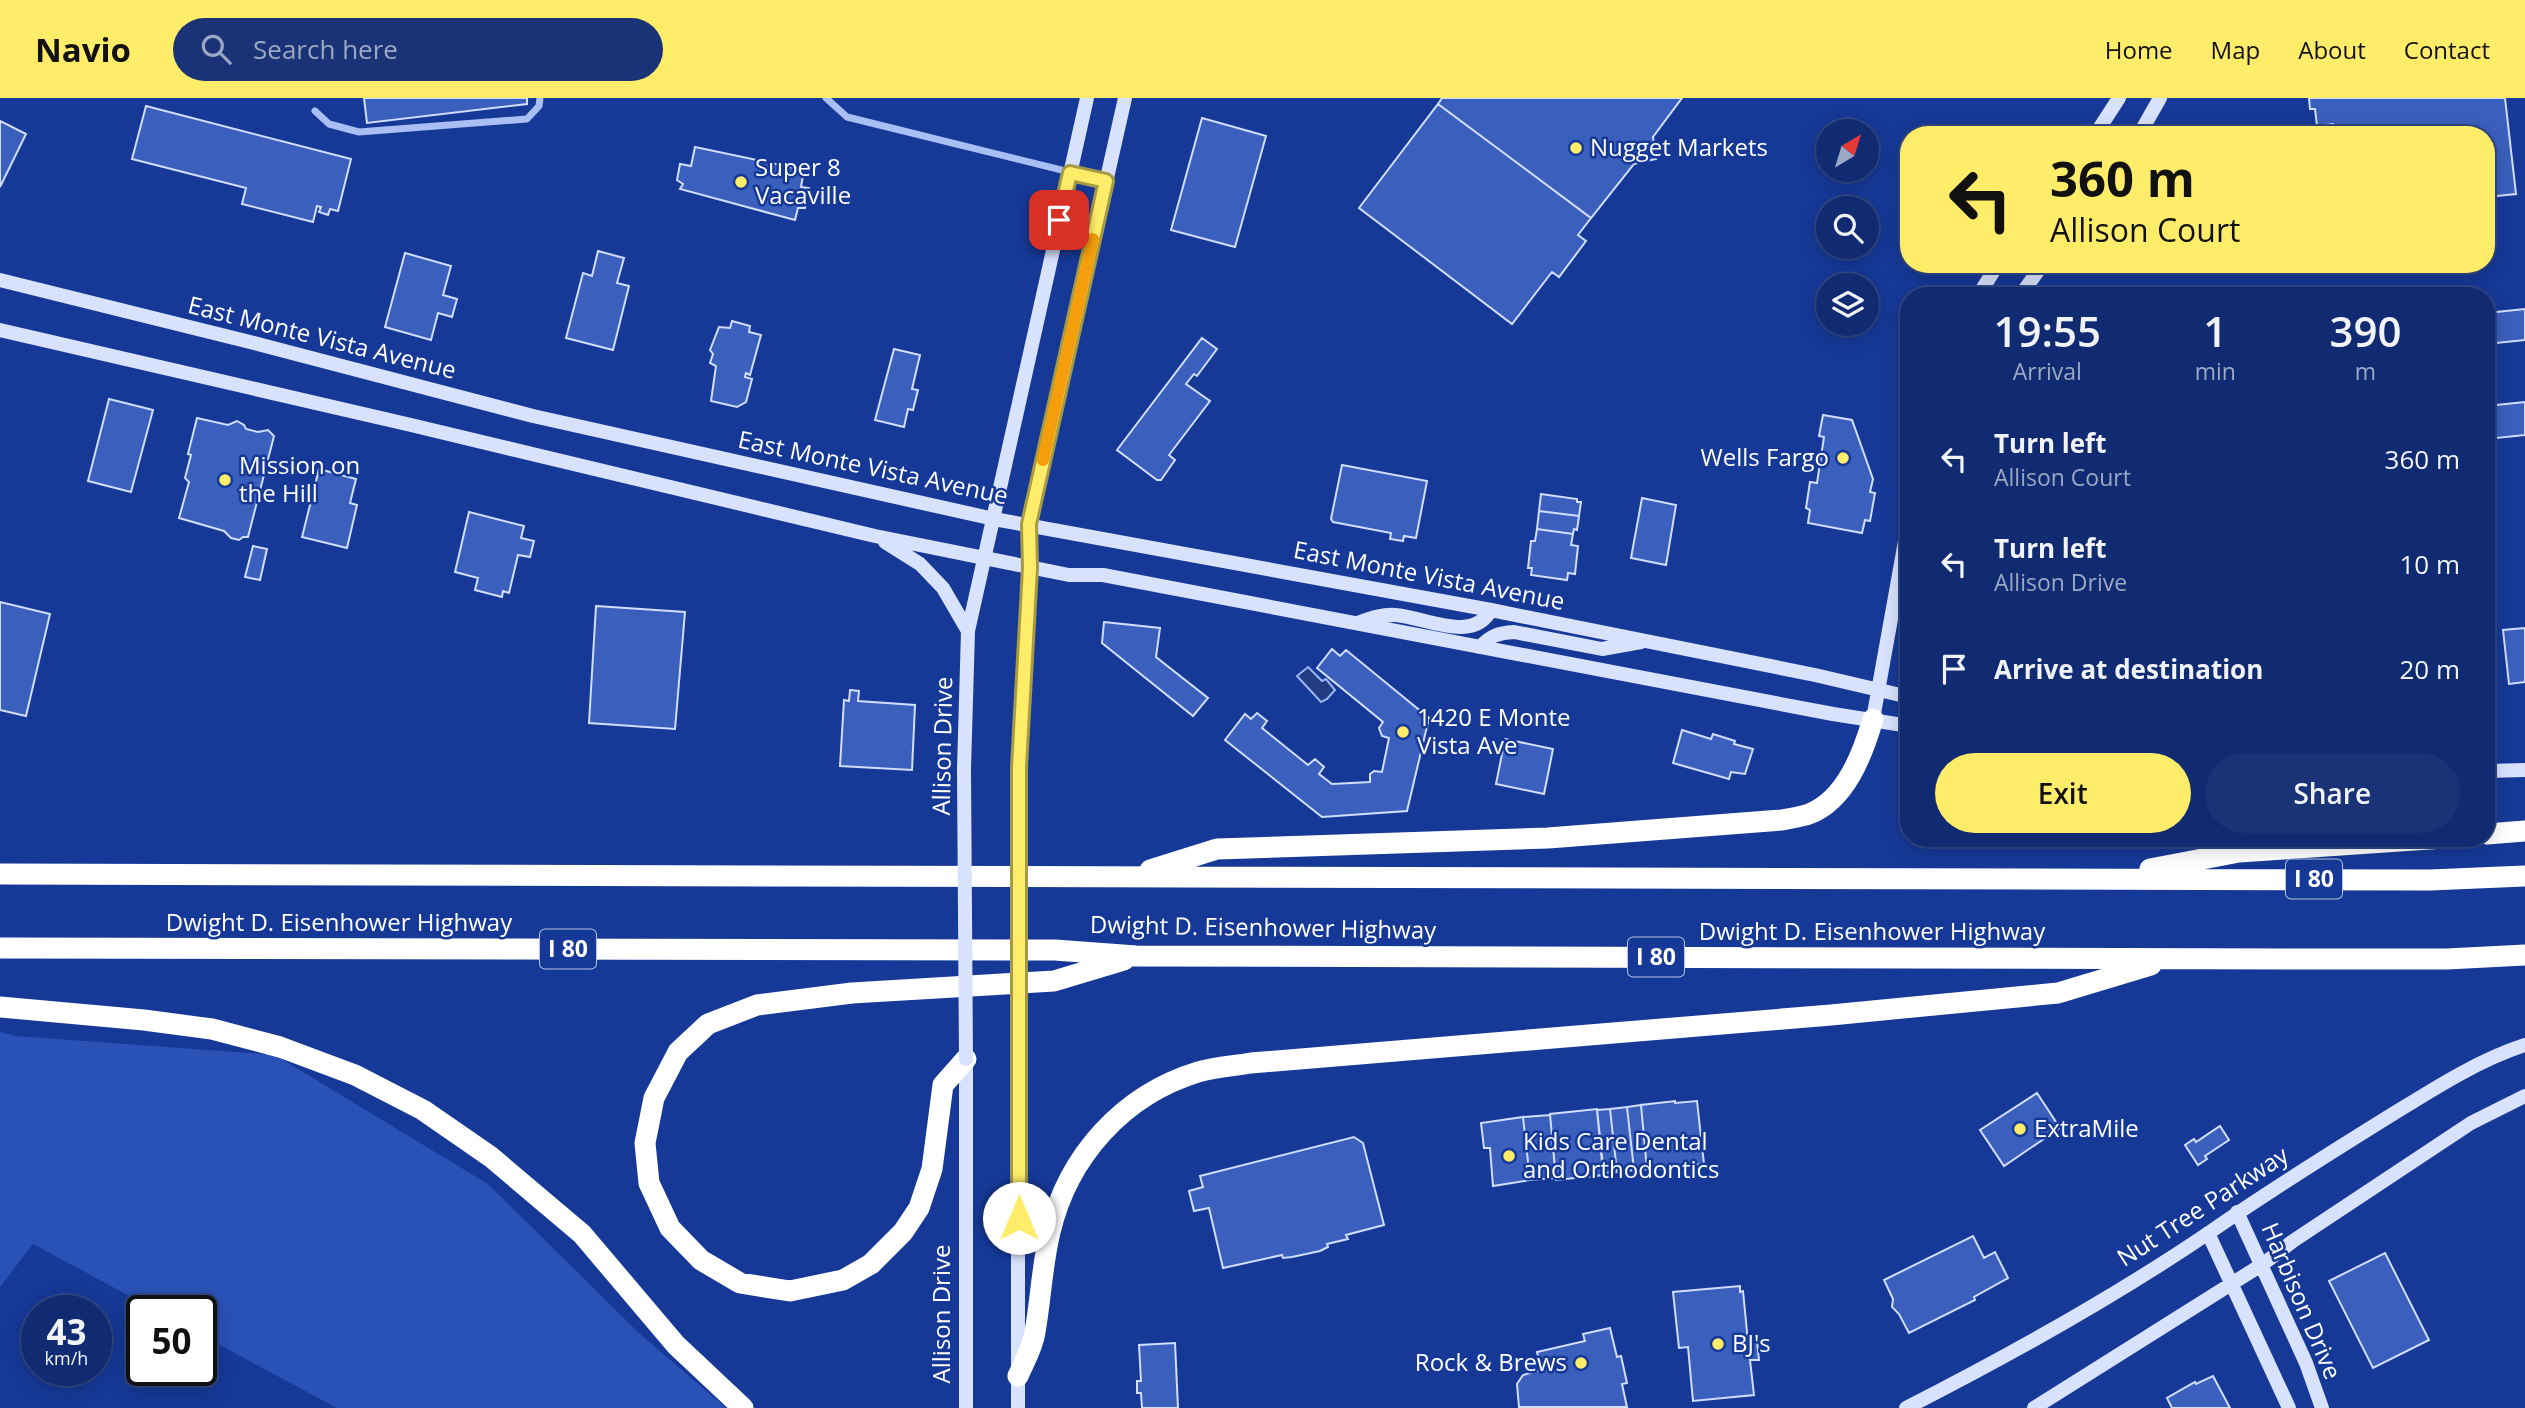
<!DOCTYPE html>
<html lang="en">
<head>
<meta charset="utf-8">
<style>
  body { margin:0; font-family:"Open Sans",sans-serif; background:#193376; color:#f1f3f6; height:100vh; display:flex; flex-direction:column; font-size:26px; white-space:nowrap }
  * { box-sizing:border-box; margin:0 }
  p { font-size:23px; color:#9ca7c3 }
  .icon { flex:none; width:38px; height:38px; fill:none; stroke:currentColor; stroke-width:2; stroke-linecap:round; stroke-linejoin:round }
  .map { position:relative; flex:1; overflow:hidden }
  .details { position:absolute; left:1900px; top:189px; width:595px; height:560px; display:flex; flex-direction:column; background:#102b71; border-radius:28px; box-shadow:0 4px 18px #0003,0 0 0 2px #304784 }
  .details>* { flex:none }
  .hud { position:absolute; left:1900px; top:28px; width:595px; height:147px; border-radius:28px; box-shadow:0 4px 18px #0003,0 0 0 2px #304784; background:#ffed6a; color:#111; overflow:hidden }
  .needle { width:46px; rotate:38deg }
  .tools { position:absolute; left:1816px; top:21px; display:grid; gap:14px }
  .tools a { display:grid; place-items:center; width:63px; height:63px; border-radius:50%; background:#102b71; box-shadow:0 4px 18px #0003,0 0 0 2px #304784; font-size:35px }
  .speed { position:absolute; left:21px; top:1197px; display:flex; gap:14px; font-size:35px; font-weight:700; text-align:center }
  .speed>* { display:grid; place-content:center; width:91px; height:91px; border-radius:50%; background:#102b71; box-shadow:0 4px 18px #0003,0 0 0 2px #304784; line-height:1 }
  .speed small { font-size:18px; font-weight:400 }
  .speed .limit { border:4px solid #111; border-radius:10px; background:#fff; color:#111 }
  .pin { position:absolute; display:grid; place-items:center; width:60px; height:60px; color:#fff; margin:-30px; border-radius:14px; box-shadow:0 4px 10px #0006 }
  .me { position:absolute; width:77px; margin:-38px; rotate:0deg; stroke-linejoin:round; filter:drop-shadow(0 0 5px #0008) }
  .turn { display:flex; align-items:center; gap:24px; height:147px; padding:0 35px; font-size:32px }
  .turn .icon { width:91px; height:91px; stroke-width:2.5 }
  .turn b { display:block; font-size:49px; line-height:60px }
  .eta { display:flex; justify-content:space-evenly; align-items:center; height:119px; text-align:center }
  .eta b { font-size:42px; font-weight:600; line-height:49px }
  .action { display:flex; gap:14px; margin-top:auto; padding:14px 35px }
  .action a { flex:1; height:80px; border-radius:42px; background:#ffed6a; color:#111; font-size:28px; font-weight:600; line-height:80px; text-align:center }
  .action a+a { background:#193376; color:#f1f3f6 }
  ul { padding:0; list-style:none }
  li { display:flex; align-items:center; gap:21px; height:105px; padding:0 35px }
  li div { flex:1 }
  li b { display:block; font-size:26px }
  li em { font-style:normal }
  header { display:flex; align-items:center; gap:42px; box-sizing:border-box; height:98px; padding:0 35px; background:#ffed6a; color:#111 }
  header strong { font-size:33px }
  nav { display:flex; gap:38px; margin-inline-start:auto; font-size:24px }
  .search { width:490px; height:63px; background:#193376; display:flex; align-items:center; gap:18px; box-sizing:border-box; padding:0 24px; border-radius:38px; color:#9ca7c3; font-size:26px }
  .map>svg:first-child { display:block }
</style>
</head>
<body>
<header>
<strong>Navio</strong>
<div class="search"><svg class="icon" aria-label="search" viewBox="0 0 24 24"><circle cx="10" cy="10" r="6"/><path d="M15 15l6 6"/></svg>Search here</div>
<nav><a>Home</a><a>Map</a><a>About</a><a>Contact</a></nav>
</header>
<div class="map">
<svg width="2525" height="1310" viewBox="0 0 2525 1310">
  <rect width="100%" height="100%" fill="#163997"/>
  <path fill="#2a51b6" d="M 0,934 L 16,938 L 275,957 L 488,1086 L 638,1234 L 726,1310 L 337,1310 L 201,1237 L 201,1213 L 157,1213 L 33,1146 L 0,1189 Z"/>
  <path fill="#223c84" stroke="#9cb6f4" stroke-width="2" d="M 1308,569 L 1322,583 L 1326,581 L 1335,592 L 1327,601 L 1321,604 L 1297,578 Z"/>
  <path fill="#3b5fbd" stroke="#d1ddfc" stroke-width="2" d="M 364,0 L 527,0 L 527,6 L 367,25 Z
    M 1442,0 L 1682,0 L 1653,39 L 1656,61 L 1634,66 L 1591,120 L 1438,6 Z
    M 2309,0 L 2505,0 L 2516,96 L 2487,99 L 2487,37 L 2343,37 L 2334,30 L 2333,26 L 2317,28 L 2315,11 L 2310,11 Z
    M 1438,6 L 1591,120 L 1578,137 L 1586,143 L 1559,179 L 1552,174 L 1512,226 L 1359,110 Z
    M 146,8 L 351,61 L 338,113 L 330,111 L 328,117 L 319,114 L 321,109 L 317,108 L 313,124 L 242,106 L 246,90 L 132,61 Z
    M 1202,20 L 1266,38 L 1235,149 L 1171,132 Z
    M 0,23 L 26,36 L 0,89 Z
    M 695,49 L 804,72 L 801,89 L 809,90 L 805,110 L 798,110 L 795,122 L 680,91 L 683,86 L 677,82 L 680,66 L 691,68 Z
    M 598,153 L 624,160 L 617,185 L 629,188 L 613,252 L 566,240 L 583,175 L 592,178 Z
    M 405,155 L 451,168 L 443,197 L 457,201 L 452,219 L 438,215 L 431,242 L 385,229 Z
    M 2525,211 L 2525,242 L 2487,246 L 2487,215 Z
    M 732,223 L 750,228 L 749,234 L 761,237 L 750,277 L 746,275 L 745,279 L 752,281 L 746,304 L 737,309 L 711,303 L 716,268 L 710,265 L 713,256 L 710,252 L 719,229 L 730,230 Z
    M 1202,240 L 1217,251 L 1197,278 L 1194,276 L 1186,286 L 1210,303 L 1169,357 L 1175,362 L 1161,382 L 1157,382 L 1117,352 Z
    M 894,251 L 920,257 L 912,291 L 918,292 L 913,312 L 908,311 L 904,329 L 875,322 Z
    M 109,301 L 153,312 L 131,394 L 88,383 Z
    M 2525,304 L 2525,337 L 2487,341 L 2487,308 Z
    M 1823,317 L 1852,322 L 1873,381 L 1870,394 L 1875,395 L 1870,423 L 1865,422 L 1862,435 L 1808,425 L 1810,412 L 1806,410 L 1810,384 L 1817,385 L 1824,339 L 1819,338 Z
    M 197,320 L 228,327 L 237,323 L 244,327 L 246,331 L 258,334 L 268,332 L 274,338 L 248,439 L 243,439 L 239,442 L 231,440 L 224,433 L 179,420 L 189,384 L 185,380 L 191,357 L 188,356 Z
    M 1342,367 L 1427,383 L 1416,440 L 1404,438 L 1403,443 L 1390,441 L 1391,435 L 1333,424 L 1331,421 Z
    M 319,371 L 356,381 L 350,405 L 357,407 L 347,450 L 302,439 Z
    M 1541,396 L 1577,401 L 1577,404 L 1581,404 L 1579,418 L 1539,413 Z
    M 1642,400 L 1676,407 L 1666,467 L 1631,460 Z
    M 1539,413 L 1579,418 L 1577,432 L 1574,431 L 1573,436 L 1537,431 Z
    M 469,414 L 524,428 L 521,440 L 534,443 L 530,459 L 518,457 L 509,495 L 503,493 L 502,499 L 475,492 L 478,480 L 455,474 Z
    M 1537,431 L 1573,436 L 1571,447 L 1578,448 L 1575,476 L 1568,475 L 1567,482 L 1531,477 L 1532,470 L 1528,470 L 1531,443 L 1535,443 Z
    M 253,448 L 267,451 L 260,482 L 245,479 Z
    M 0,504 L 50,516 L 26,618 L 0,612 Z
    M 596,508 L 685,514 L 675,631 L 589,625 Z
    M 1104,524 L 1160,530 L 1156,559 L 1208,600 L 1193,618 L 1102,545 Z
    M 2525,530 L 2525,584 L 2509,586 L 2503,532 Z
    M 1332,551 L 1340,558 L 1346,552 L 1429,620 L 1407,713 L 1322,719 L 1225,642 L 1245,616 L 1251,621 L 1257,615 L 1267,623 L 1262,630 L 1308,667 L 1315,661 L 1324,669 L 1319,676 L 1332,686 L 1370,684 L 1370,676 L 1374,673 L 1382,674 L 1389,640 L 1382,638 L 1379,630 L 1383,624 L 1317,570 Z
    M 850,592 L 859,593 L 858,603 L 915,607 L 912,672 L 840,668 L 844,602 L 849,603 Z
    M 1682,632 L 1711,641 L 1713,636 L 1735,643 L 1734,646 L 1753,651 L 1745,676 L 1731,674 L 1729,681 L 1673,665 Z
    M 1505,641 L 1553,651 L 1544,696 L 1496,686 Z
    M 2037,995 L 2060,1030 L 2004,1068 L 1980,1032 Z
    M 1675,1003 L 1675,1005 L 1697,1003 L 1704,1066 L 1647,1072 L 1641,1007 Z
    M 1641,1007 L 1647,1071 L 1634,1072 L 1627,1009 Z
    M 1627,1009 L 1634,1072 L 1617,1074 L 1610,1011 Z
    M 1597,1011 L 1604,1077 L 1556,1082 L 1550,1016 Z
    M 1610,1011 L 1617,1074 L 1603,1075 L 1597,1012 Z
    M 1550,1017 L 1556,1080 L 1530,1082 L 1523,1019 Z
    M 1523,1019 L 1530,1082 L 1493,1088 L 1490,1050 L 1484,1050 L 1481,1025 Z
    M 2220,1028 L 2229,1042 L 2205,1058 L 2207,1061 L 2198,1067 L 2185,1047 L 2194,1041 L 2196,1044 Z
    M 1354,1039 L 1363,1045 L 1384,1127 L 1346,1137 L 1348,1141 L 1327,1146 L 1328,1149 L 1320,1153 L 1292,1159 L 1283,1160 L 1282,1157 L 1223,1170 L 1209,1110 L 1194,1113 L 1189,1093 L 1203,1089 L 1200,1078 Z
    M 1973,1138 L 1984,1160 L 1995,1154 L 2008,1180 L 1974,1199 L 1975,1202 L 1909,1235 L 1899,1216 L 1892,1209 L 1893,1201 L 1884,1182 Z
    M 2385,1155 L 2429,1242 L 2373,1270 L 2329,1183 Z
    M 1740,1188 L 1740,1194 L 1743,1193 L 1748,1244 L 1757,1243 L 1759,1262 L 1750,1262 L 1754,1297 L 1693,1303 L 1688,1249 L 1679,1250 L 1673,1194 Z
    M 1610,1230 L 1617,1259 L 1621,1258 L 1627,1285 L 1622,1286 L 1627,1309 L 1519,1309 L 1517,1286 L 1523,1277 L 1541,1272 L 1537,1254 L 1585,1243 L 1583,1236 Z
    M 1175,1245 L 1178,1310 L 1142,1310 L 1141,1295 L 1137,1295 L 1137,1283 L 1141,1283 L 1139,1247 Z
    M 2213,1278 L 2230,1310 L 2172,1310 L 2167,1300 L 2195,1284 L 2196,1286 Z"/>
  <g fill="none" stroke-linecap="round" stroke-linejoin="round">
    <path stroke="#a9bef2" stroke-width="7" d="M 826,0 L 847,19 L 1106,83
      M 315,13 L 329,26 L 359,34 L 527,21 L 539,8 L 540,0"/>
    <path stroke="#d8e2fc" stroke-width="14" d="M 2095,37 L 2119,0
      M 2139,37 L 2160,0
      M 0,182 L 254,245 L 533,318 L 994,421 L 1491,512 L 1815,577 L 1909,599
      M 1978,198 L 1998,166
      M 2020,198 L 2043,166
      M 0,232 L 411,327 L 875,438 L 1069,477 L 1103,477 L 1833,616 L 1903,627 L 1909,626
      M 885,444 L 920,466 L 943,490 L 968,533
      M 1357,525 C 1369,521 1382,516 1395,517 C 1425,519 1472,546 1491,512
      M 1480,549 C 1491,537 1499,535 1514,534 L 1602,551 L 1641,544
      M 1873,621 L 1909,421
      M 1019,669 L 1030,470 L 1029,426 L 1125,0
      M 964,671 L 968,533 L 1087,0
      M 2487,673 L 2525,672
      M 966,961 L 966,1310
      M 1018,969 L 1018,1310
      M 2237,1114 L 2306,1265 L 2322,1310
      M 2208,1135 L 2289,1310
      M 1906,1310 C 2010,1257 2113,1200 2210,1134 C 2265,1096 2322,1060 2380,1024 C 2426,996 2473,964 2525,947
      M 2034,1310 L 2263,1166 L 2293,1143 L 2471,1025 L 2525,998"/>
    <path stroke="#fff" stroke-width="21" d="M 2487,736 L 2525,733
      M 2150,771 L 2239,754 L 2444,740
      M 1150,772 L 1217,751 L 1548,740 L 1782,722 C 1791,720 1801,719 1809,716 C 1846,702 1863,655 1873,621
      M 0,776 L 2430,782 L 2525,778
      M 0,850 L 1055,852 L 1136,858 L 2311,861 L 2447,861 L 2525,857
      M 0,909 L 144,922 L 212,931 L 280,949 L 355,977 L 423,1012 L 491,1059 L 582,1136 L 676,1247 L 743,1310
      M 966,961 L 943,987 L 932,1071 L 919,1110 L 903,1134 L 871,1166 L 843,1182 L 790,1193 L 740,1185 L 701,1162 L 670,1130 L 649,1085 L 645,1045 L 654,1000 L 678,954 L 708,926 L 757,907 L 852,895 L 1054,883 L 1124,862
      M 1018,1278 C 1024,1264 1033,1249 1035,1234 C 1041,1200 1042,1167 1050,1134 C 1068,1058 1123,997 1198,974 C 1215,969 1234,968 1251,965 L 1831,917 L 2058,895 L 2151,867"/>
    <path stroke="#d8e2fc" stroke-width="14" d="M 964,671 L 966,961
      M 1018,969 L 1019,669"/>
  </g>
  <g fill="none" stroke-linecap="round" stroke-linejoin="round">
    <defs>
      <path id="route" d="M 1019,1120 L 1019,669 L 1030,470 L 1029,426 L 1106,83 L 1070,75 L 1059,122"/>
    </defs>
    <use href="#route" stroke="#a69a45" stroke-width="18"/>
    <use href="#route" stroke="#ffed6a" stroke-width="12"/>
    <path stroke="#f59e0b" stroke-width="12" d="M 1043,362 L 1093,141"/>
  </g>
  <g fill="#ffed6a" stroke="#163997" stroke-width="2.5">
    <circle cx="1576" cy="50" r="7"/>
    <circle cx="741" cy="84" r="7"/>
    <circle cx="1843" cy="360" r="7"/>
    <circle cx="225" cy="382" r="7"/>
    <circle cx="1403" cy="634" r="7"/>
    <circle cx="2020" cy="1031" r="7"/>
    <circle cx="1509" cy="1058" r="7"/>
    <circle cx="1718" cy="1246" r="7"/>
    <circle cx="1581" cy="1265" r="7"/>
  </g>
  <g text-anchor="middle" stroke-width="5" stroke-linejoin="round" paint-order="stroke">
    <g fill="#163997" stroke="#b9c4e0" stroke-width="2">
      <rect x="2286" y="761.5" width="56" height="39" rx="5"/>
      <rect x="540" y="831.5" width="56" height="39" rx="5"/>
      <rect x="1628" y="839.5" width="56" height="39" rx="5"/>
    </g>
    <g font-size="23" font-weight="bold" fill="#fff">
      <text x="2314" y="789">I 80</text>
      <text x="568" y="859">I 80</text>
      <text x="1656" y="867">I 80</text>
    </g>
    <g font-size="24" fill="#fff" stroke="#163997" text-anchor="start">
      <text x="1590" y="58">Nugget Markets</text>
      <text x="755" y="78">Super 8<tspan x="755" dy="28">Vacaville</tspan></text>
      <text x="1829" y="368" text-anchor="end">Wells Fargo</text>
      <text x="239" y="376">Mission on<tspan x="239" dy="28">the Hill</tspan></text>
      <text x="1417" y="628">1420 E Monte<tspan x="1417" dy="28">Vista Ave</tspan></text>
      <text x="2034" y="1039">ExtraMile</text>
      <text x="1523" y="1052">Kids Care Dental<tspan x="1523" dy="28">and Orthodontics</tspan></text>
      <text x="1732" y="1254">BJ's</text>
      <text x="1567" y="1273" text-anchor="end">Rock &amp; Brews</text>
    </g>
    <g font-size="24" fill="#fff" stroke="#163997">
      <text transform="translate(322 240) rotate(14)" y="8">East Monte Vista Avenue</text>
      <text transform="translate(873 370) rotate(12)" y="8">East Monte Vista Avenue</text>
      <text transform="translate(1429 478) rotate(11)" y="8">East Monte Vista Avenue</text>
      <text transform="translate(943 648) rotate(-89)" y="8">Allison Drive</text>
      <text x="339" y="833">Dwight D. Eisenhower Highway</text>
      <text transform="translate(1263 830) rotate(1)" y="8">Dwight D. Eisenhower Highway</text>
      <text x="1872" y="842">Dwight D. Eisenhower Highway</text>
      <text transform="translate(2203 1109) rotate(-33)" y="8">Nut Tree Parkway</text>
      <text transform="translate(2301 1203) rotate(67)" y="8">Harbison Drive</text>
      <text transform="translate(942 1216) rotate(-90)" y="8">Allison Drive</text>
    </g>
  </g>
</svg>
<div class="tools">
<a><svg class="needle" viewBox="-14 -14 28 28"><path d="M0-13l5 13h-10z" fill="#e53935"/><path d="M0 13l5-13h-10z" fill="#9ca7c3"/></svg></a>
<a><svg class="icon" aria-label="search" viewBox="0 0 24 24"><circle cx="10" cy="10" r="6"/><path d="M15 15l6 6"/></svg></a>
<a><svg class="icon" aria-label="layers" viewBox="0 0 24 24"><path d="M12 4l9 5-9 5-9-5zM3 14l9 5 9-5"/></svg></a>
</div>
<div class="speed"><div>43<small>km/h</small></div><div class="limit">50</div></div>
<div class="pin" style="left:1059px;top:122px;background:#d93025"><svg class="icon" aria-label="arrive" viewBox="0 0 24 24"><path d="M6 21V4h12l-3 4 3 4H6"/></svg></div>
<svg class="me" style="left:1019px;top:1120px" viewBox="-20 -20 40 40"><circle r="19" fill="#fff"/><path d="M0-13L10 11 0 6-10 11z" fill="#ffed6a"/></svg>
<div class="hud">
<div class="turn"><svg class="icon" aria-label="left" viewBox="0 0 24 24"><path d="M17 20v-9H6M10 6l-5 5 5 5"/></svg><div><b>360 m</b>Allison Court</div></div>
</div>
<section class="details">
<div class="eta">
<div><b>19:55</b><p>Arrival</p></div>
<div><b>1</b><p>min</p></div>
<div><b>390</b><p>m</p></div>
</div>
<ul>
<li><svg class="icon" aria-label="left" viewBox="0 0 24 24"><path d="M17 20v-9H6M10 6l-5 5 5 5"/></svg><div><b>Turn left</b><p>Allison Court</p></div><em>360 m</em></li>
<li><svg class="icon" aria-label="left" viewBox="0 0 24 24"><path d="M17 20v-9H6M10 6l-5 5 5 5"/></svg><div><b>Turn left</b><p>Allison Drive</p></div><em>10 m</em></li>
<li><svg class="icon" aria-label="arrive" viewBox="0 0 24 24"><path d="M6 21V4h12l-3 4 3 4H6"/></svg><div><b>Arrive at destination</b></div><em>20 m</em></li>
</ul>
<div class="action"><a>Exit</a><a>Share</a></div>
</section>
</div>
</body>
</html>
